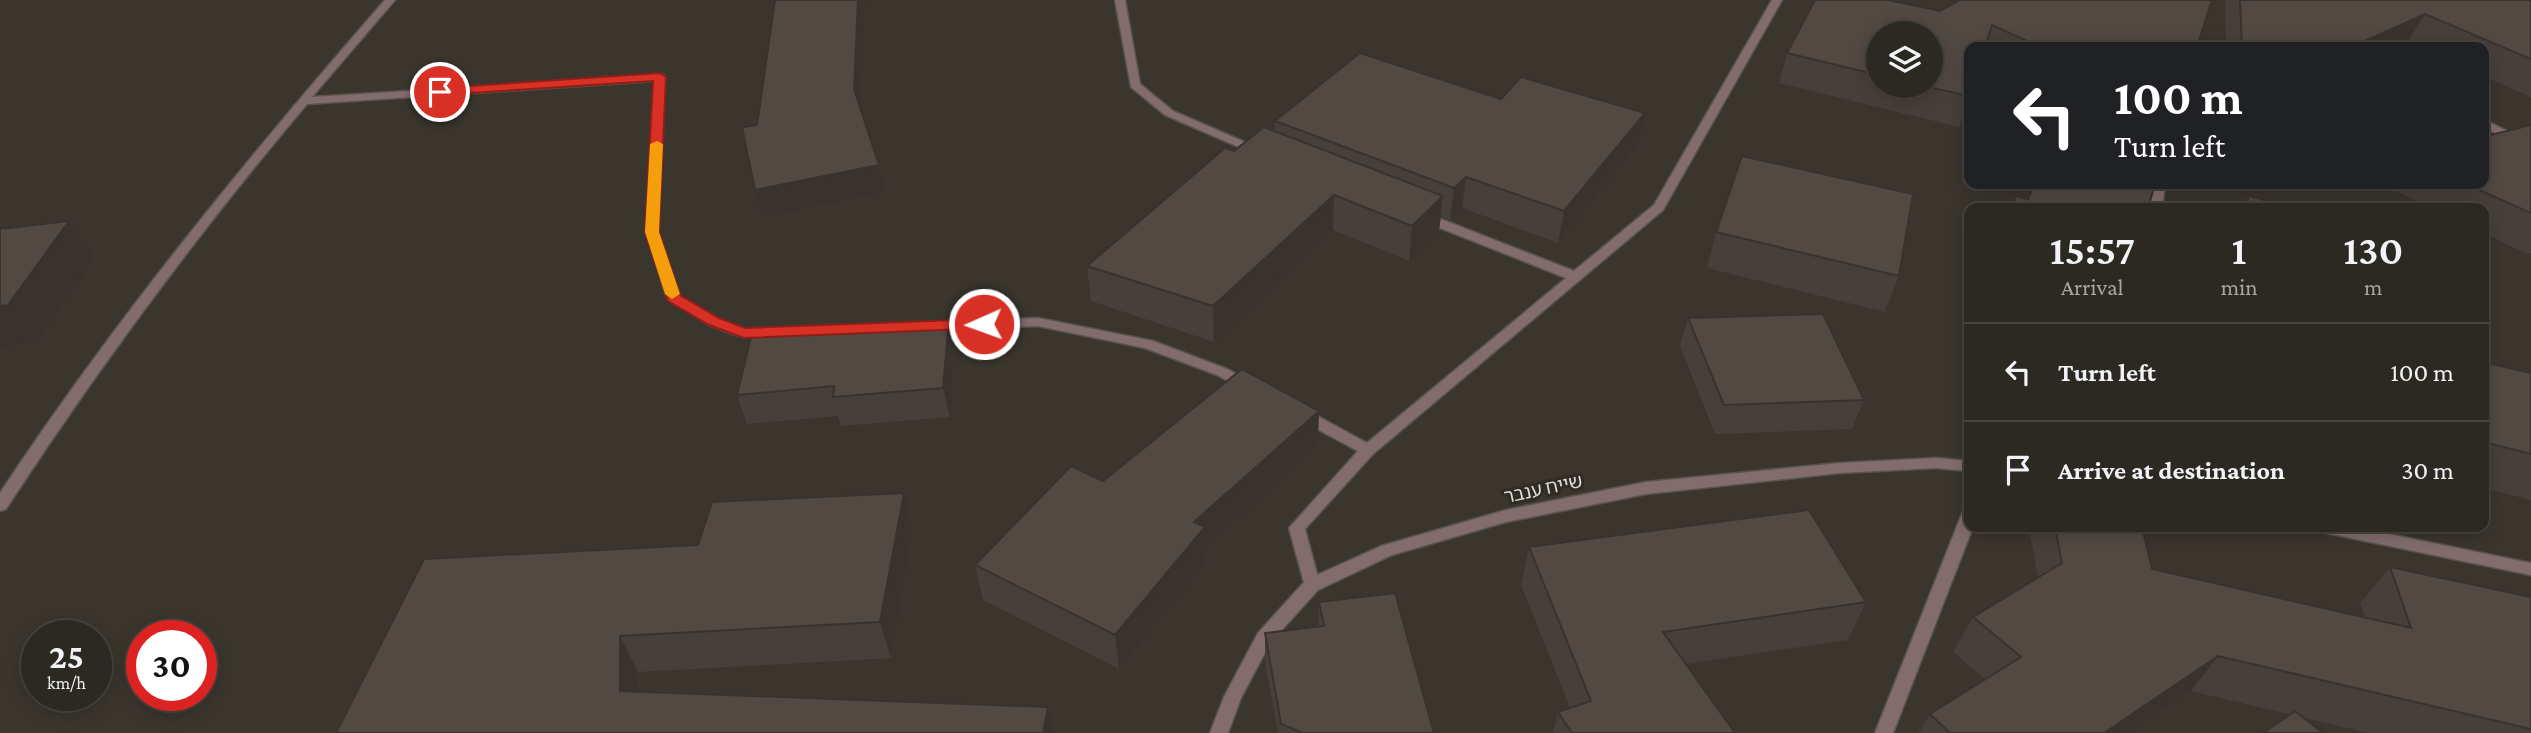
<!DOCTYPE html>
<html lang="en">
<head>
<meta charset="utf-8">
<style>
  body { margin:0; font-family:"Crimson Pro","Noto Sans Hebrew",serif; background:#34302a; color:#f1f3f6; height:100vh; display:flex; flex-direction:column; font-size:26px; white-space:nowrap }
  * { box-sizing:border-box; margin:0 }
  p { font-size:23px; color:#a6a6a5 }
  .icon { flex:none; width:38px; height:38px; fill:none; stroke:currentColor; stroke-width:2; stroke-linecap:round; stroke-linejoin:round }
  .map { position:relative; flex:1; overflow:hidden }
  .side { position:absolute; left:1964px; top:203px; width:525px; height:329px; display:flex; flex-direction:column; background:#2c2822; border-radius:14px; box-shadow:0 4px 18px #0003,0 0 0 2px #484440 }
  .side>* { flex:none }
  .hud { position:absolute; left:1964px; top:42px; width:525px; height:147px; border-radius:14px; box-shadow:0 4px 18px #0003,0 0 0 2px #484440; background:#202124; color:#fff; overflow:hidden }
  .fabs { position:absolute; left:1866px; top:21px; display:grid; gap:14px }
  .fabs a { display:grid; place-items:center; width:77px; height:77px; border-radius:50%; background:#2c2822; box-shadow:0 4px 18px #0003,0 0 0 2px #484440; font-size:35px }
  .speed { position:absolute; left:21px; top:620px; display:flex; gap:14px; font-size:35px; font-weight:700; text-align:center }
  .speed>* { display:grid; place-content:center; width:91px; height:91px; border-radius:50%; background:#2c2822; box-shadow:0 4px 18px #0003,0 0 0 2px #484440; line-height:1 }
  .speed small { font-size:18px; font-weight:400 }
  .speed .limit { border:10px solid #d22; background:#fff; color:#111 }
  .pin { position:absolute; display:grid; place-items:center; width:60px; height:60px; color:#fff; margin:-30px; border:4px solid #fff; border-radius:50%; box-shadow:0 2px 7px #0007 }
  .me { position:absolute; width:77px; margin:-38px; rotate:268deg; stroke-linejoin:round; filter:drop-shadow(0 0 5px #0008) }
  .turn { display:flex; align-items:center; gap:24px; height:147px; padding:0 35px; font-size:32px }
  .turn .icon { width:91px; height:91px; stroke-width:2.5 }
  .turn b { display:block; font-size:49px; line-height:60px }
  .eta { display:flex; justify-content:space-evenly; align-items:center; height:119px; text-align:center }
  .eta b { font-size:42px; font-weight:600; line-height:49px }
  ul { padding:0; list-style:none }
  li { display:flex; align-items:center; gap:21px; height:98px; padding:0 35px; border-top:2px solid #484440 }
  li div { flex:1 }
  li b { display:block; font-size:26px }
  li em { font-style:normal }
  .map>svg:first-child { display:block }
</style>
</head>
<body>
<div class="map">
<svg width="2531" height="733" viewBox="0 0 2531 733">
  <rect width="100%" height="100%" fill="#3a362e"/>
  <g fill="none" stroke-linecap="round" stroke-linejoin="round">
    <defs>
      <path id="minor" d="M 385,0 L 395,0 L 312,97 L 664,75 L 658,232 L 680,296 L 719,319 L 745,329 L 779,329 L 781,332 L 779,335 L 739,336 L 709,325 L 667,298 L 646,232 L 654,81 L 307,104 C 198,233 98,368 6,509 L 0,511 L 0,493 C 116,318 248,157 385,0 Z
        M 1115,0 L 1125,0 L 1140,84 L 1173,111 L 1263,150 L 1263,154 L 1255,154 L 1165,115 L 1131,87 Z
        M 1772,0 L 1782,0 L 1663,210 L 1373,454 L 1305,529 L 1320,585 L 1318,590 L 1312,591 L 1306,590 L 1289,528 L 1358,451 L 1300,420 L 1298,416 L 1300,412 L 1310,412 L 1367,443 L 1566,278 L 1420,220 L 1418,217 L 1420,214 L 1428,214 L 1574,271 L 1654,205 Z
        M 2483,119 L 2531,143 L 2531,151 L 2483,127 Z
        M 2153,184 L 2165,184 L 2162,208 L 2150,208 Z
        M 1038,318 L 1153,341 L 1227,369 L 1251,382 L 1253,385 L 1251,388 L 1241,388 L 1217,375 L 1145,348 L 1038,326 L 931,330 L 924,326 L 931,322 Z
        M 1969,510 L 1969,527 L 1973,527 L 1893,733 L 1875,733 L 1961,516 L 1963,512 Z"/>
      <path id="tertiary" d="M 1936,458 L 1969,461 L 1969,471 L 1936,468 L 1840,473 L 1646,494 L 1506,522 L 1392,555 L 1318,590 L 1270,643 L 1241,698 L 1228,733 L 1210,733 L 1224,697 L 1258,633 L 1306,580 L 1381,546 L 1506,510 L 1646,482 L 1840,463 Z
        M 2318,527 L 2354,527 L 2531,563 L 2531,575 L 2326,533 L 2320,531 Z"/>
    </defs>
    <use href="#minor" stroke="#58544c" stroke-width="3"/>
    <use href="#tertiary" stroke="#58544c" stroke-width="3"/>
    <use href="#minor" fill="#826c6e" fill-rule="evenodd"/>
    <use href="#tertiary" fill="#826c6e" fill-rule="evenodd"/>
  </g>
  <path fill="#473f3a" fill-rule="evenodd" d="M 2225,0 L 2531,0 L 2531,97 L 2483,76 L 2483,47 L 2417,47 L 2407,43 L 2398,47 L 2226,47 Z
    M 1940,11 L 2197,47 L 1969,47 L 1969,101 L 1959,127 L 1779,83 L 1787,53 ZM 1878,33 L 1930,86 L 1878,86 Z
    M 1275,121 L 1639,144 L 1558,243 L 1462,208 L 1450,220 L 1441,216 L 1439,230 L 1409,261 L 1333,230 L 1214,342 L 1091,301 L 1087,266 L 1234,151 L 1275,132 Z
    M 2531,125 L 2531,253 L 2527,254 L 2483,233 L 2483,208 L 2431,208 L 2386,186 L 2387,184 L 2483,184 Z
    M 2248,196 L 2299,208 L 2241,208 Z
    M 1716,232 L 1899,276 L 1885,312 L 1707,268 Z
    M 1688,318 L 1864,400 L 1852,429 L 1715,434 L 1680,346 Z
    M 954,348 L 950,417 L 841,426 L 838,416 L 747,424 L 737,395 Z
    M 2483,362 L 2531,373 L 2531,500 L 2483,488 Z
    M 1318,445 L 1206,547 L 1207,562 L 1119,669 L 983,600 L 975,565 L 1103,481 Z
    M 2029,527 L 2142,527 L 2152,569 L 2365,617 L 2360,603 L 2390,567 L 2531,597 L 2531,733 L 2368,733 L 2191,691 L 2129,733 L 1919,733 L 1930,714 L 1985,679 L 1953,652 L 1973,617 L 2038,578 Z
    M 913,529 L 891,658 L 638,672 L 639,691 L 336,733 Z
    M 1529,547 L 1866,602 L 1848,640 L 1686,664 L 1735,733 L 1553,733 L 1558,712 L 1570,708 L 1521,585 Z
    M 1319,602 L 1434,733 L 1278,733 L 1265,662 L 1265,633 L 1318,626 Z"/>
  <path fill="#39332f" d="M 858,0 L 865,0 L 860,115 L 854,89 Z
    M 2425,14 L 2407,43 L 2398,47 L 2351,47 Z
    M 1645,113 L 1639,144 L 1558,243 L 1564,211 Z
    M 879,165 L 885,192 L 763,217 L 755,190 Z
    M 1466,177 L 1462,208 L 1450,220 L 1454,188 Z
    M 1334,195 L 1333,230 L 1214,342 L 1213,306 Z
    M 1443,196 L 1439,230 L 1409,261 L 1412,226 Z
    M 69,221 L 95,258 L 37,342 L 0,347 L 0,306 Z
    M 949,320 L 954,348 L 950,417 L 943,388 Z
    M 1319,411 L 1318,445 L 1206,547 L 1207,562 L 1119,669 L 1115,635 L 1194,522 Z
    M 904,493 L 913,529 L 891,658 L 880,622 Z
    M 620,636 L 638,672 L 639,726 L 620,691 Z
    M 2218,656 L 2191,691 L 2129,733 L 2104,733 Z
    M 1048,707 L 1053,733 L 1043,733 Z"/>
  <path fill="#524943" stroke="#39332f" stroke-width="2" d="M 775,0 L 858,0 L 854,89 L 879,165 L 755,190 L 742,127 L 757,125 Z
    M 1815,0 L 1888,0 L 1940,11 L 1960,0 L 2212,0 L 2197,47 L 2040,47 L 1992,25 L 1985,47 L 1969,47 L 1969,96 L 1924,86 L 1930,86 L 1930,33 L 1878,33 L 1878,75 L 1787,53 Z
    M 2240,0 L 2531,0 L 2531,59 L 2425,14 L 2351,47 L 2242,47 Z
    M 1360,53 L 1501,99 L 1521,77 L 1645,113 L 1564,211 L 1466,177 L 1454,188 L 1275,121 Z
    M 2531,125 L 2531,213 L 2466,184 L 2483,184 L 2483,137 Z
    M 1264,127 L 1443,196 L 1412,226 L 1334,195 L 1213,306 L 1087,266 L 1225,148 L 1234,151 Z
    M 1742,156 L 1913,194 L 1899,276 L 1716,232 Z
    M 2034,184 L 2155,184 L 2148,208 L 2013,208 L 2015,196 L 2028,199 Z
    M 2248,196 L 2299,208 L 2248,208 Z
    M 69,221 L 8,305 L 0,306 L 0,229 Z
    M 1823,314 L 1864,400 L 1724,405 L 1688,318 Z
    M 949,320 L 943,388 L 833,397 L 834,386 L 737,395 L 752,333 Z
    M 2483,362 L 2531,373 L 2531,454 L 2483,442 Z
    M 1242,369 L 1319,411 L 1194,522 L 1205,527 L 1115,635 L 975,565 L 1071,466 L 1103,481 Z
    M 904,493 L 880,622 L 620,636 L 620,691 L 1048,707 L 1043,733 L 336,733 L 424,559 L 698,545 L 712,502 Z
    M 1809,510 L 1866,602 L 1663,632 L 1735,733 L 1572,733 L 1558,712 L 1591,701 L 1529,547 Z
    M 2055,527 L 2142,527 L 2152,569 L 2411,628 L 2390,567 L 2531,597 L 2531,729 L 2218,656 L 2104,733 L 1950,733 L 1930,714 L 2021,657 L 1973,617 L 2062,563 Z
    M 1395,593 L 1434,733 L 1303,733 L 1281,724 L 1265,633 L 1324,626 L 1319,602 Z
    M 2295,711 L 2323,733 L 2263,733 Z"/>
  <path fill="#d93025" stroke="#8d1f18" stroke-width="2" d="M 660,73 L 666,77 L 659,232 L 680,295 L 719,318 L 745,328 L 984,319 L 992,324 L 990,328 L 744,338 L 709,325 L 668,301 L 645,232 L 653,81 L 440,95 L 433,92 L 440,88 Z"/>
  <path fill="#f59e0b" d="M 657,141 L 663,144 L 659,232 L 680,294 L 672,299 L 665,294 L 645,232 L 650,144 Z"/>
  <g text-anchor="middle" stroke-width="6" stroke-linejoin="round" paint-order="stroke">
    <g font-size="19" fill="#dedcd6" stroke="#302c24">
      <text transform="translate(1543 488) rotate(-12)" y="7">שייח ענבר</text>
    </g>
  </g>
</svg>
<div class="fabs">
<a><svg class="icon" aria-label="layers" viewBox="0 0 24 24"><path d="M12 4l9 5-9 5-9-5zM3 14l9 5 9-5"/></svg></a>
</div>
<div class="speed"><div>25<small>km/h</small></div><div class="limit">30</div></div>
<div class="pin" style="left:440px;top:92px;background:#d93025"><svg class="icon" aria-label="arrive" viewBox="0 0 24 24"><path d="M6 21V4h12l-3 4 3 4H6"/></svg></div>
<svg class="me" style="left:984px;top:324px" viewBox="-20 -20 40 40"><circle r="17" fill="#d93025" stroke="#fff" stroke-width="3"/><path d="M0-11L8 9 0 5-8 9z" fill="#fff"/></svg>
<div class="hud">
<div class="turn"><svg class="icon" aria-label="left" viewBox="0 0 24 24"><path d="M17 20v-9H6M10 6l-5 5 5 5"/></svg><div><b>100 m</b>Turn left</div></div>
</div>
<section class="side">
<div class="eta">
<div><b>15:57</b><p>Arrival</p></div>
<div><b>1</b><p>min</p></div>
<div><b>130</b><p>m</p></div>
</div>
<ul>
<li><svg class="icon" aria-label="left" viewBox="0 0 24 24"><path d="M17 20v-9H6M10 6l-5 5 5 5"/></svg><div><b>Turn left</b></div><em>100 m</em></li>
<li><svg class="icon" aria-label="arrive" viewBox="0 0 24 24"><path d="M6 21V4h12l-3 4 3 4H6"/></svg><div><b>Arrive at destination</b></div><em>30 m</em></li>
</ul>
</section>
</div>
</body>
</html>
